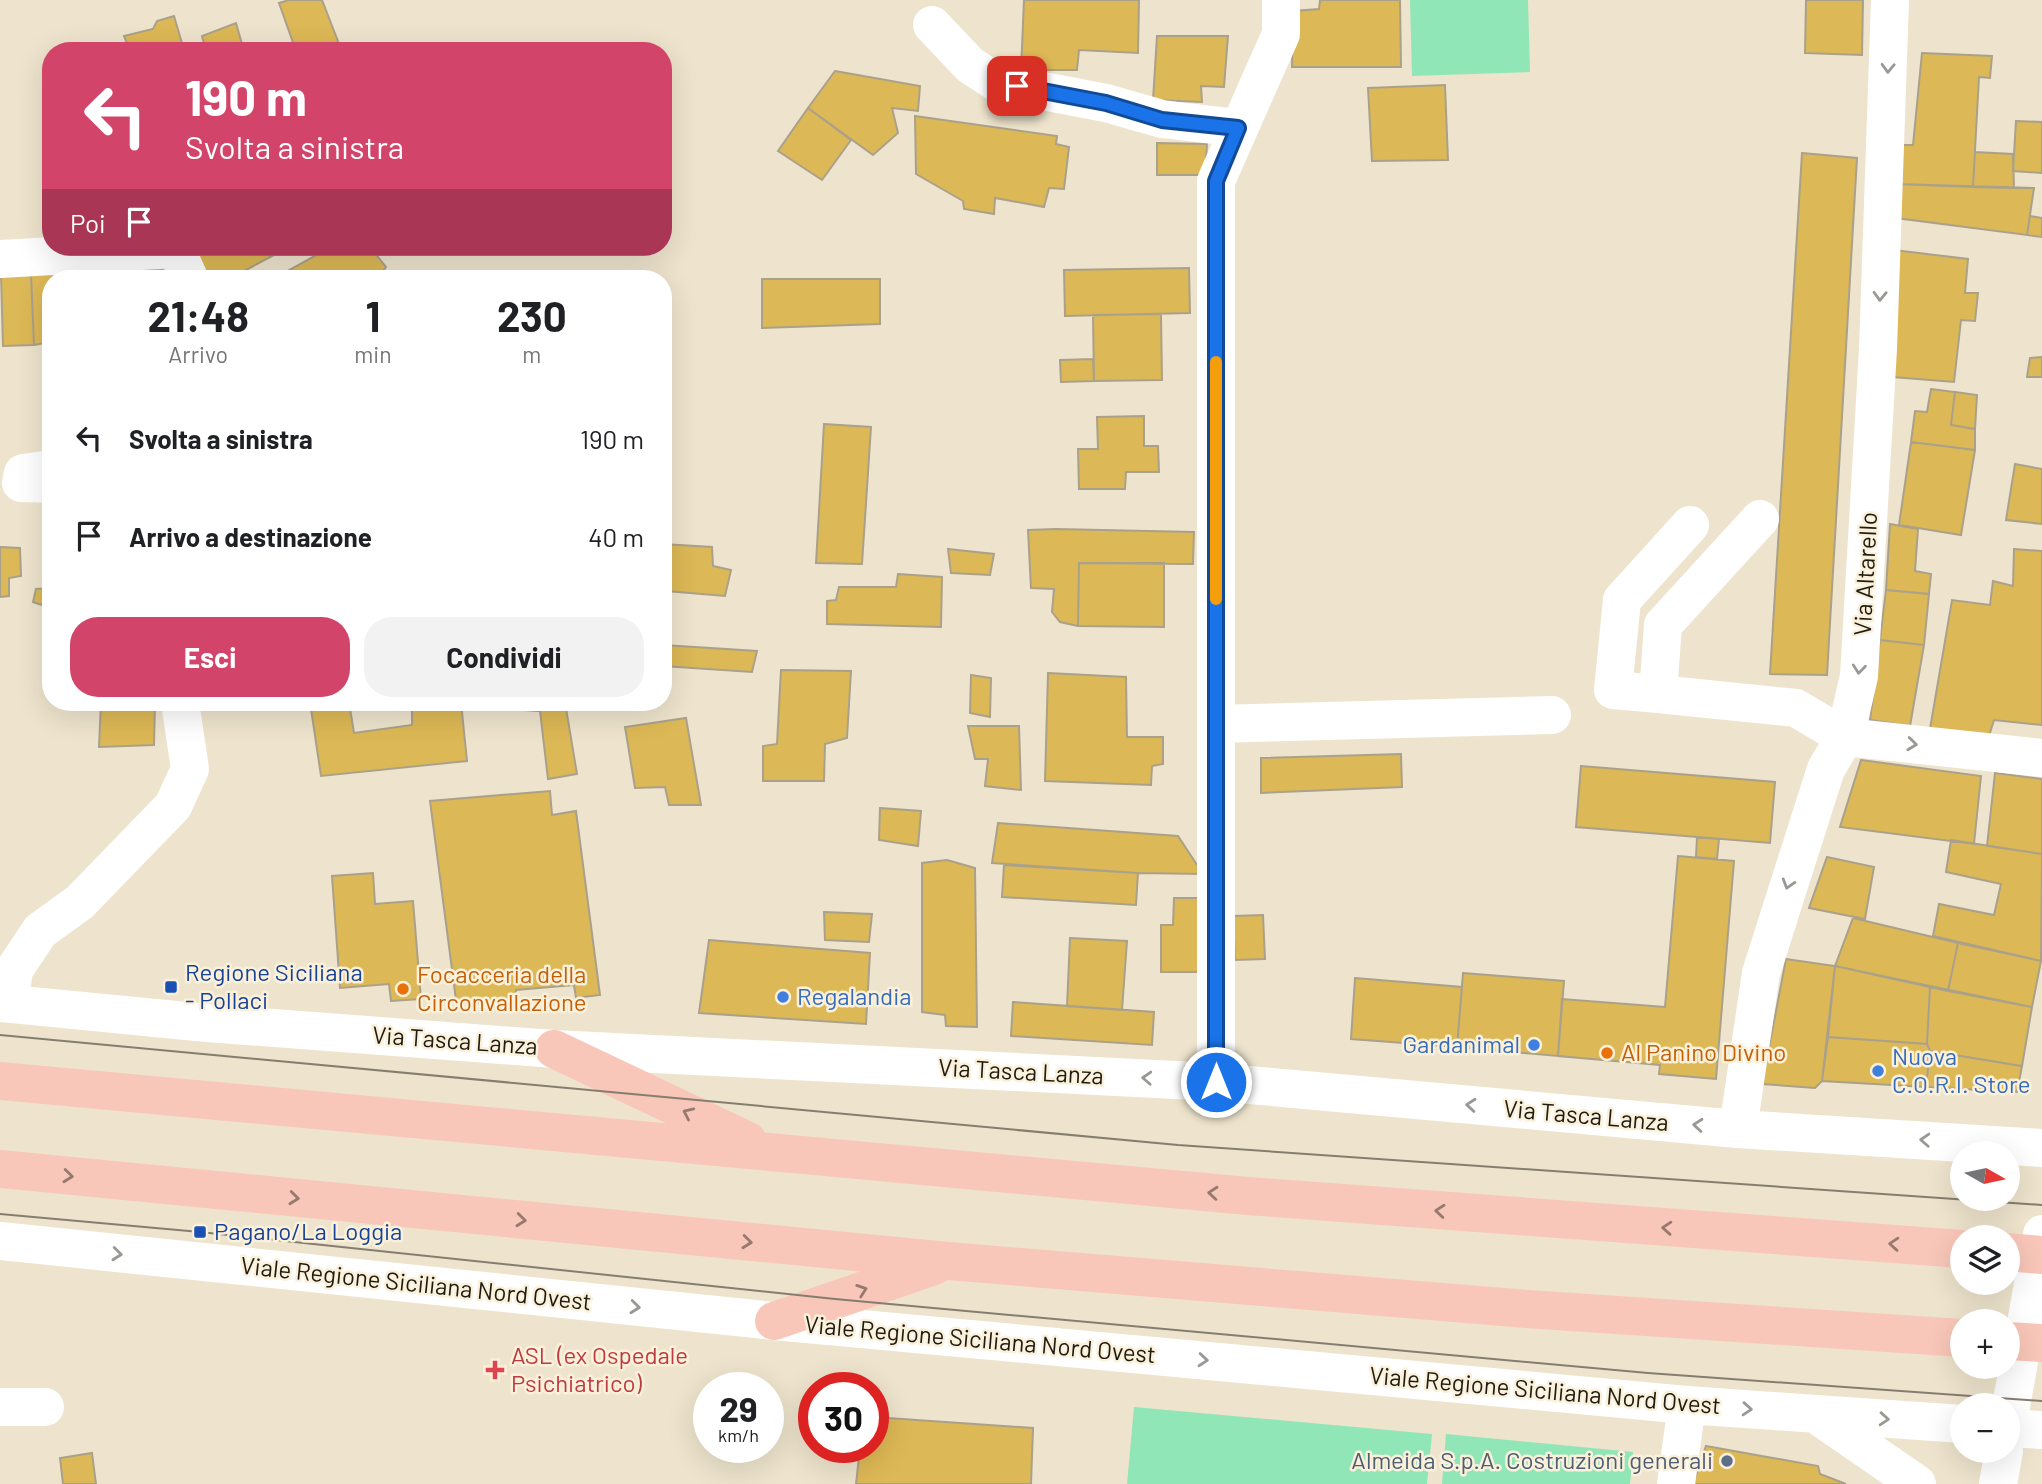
<!DOCTYPE html>
<html lang="it">
<head>
<meta charset="utf-8">
<style>
  body { margin:0; font-family:Barlow,sans-serif; background:#f2f2f2; color:#202124; height:100vh; display:flex; flex-direction:column; font-size:26px; white-space:nowrap }
  * { box-sizing:border-box; margin:0 }
  p { font-size:23px; color:#757577 }
  .icon { flex:none; width:38px; height:38px; fill:none; stroke:currentColor; stroke-width:2; stroke-linecap:round; stroke-linejoin:round }
  .map { position:relative; flex:1; overflow:hidden }
  .side { position:absolute; left:42px; top:270px; width:630px; height:441px; display:flex; flex-direction:column; background:#fff; border-radius:28px; box-shadow:0 7px 28px #0002 }
  .side>* { flex:none }
  .top-card { position:absolute; left:42px; top:42px; width:630px; height:214px; border-radius:28px; box-shadow:0 7px 28px #0002; background:#d3446a; color:#fff; overflow:hidden }
  .needle { width:46px; rotate:99deg }
  .buttons { position:absolute; left:1950px; top:1141px; display:grid; gap:14px }
  .buttons a { display:grid; place-items:center; width:70px; height:70px; border-radius:50%; background:#fff; box-shadow:0 7px 28px #0002; font-size:35px }
  .speed { position:absolute; left:693px; top:1372px; display:flex; gap:14px; font-size:35px; font-weight:700; text-align:center }
  .speed>* { display:grid; place-content:center; width:91px; height:91px; border-radius:50%; background:#fff; box-shadow:0 7px 28px #0002; line-height:1 }
  .speed small { font-size:18px; font-weight:400 }
  .speed .limit { border:10px solid #d22; background:#fff; color:#111 }
  .pin { position:absolute; display:grid; place-items:center; width:60px; height:60px; color:#fff; margin:-30px; border-radius:14px; box-shadow:0 4px 10px #0006 }
  .me { position:absolute; width:77px; margin:-38px; rotate:0deg; stroke-linejoin:round; filter:drop-shadow(0 0 5px #0008) }
  .turn { display:flex; align-items:center; gap:24px; height:147px; padding:0 28px; font-size:32px }
  .turn .icon { width:91px; height:91px; stroke-width:2.5 }
  .turn b { display:block; font-size:49px; line-height:60px }
  .then { display:flex; align-items:center; height:66px; padding:0 28px; background:#0003; gap:14px; font-size:26px }
  .eta { display:flex; justify-content:space-evenly; align-items:center; height:119px; text-align:center }
  .eta b { font-size:42px; font-weight:700; line-height:49px }
  .cta { display:flex; gap:14px; margin-top:auto; padding:14px 28px }
  .cta a { flex:1; height:80px; border-radius:28px; background:#d3446a; color:#fff; font-size:28px; font-weight:700; line-height:80px; text-align:center }
  .cta a+a { background:#f2f2f2; color:#202124 }
  ul { padding:0; list-style:none }
  li { display:flex; align-items:center; gap:21px; height:98px; padding:0 28px }
  li div { flex:1 }
  li b { display:block; font-size:26px }
  li em { font-style:normal }
  .map>svg:first-child { display:block }
</style>
</head>
<body>
<div class="map">
<svg width="2042" height="1484" viewBox="0 0 2042 1484">
  <rect width="100%" height="100%" fill="#eee4cd"/>
  <path fill="#90e6b6" d="M 1410,0 L 1528,0 L 1530,72 L 1412,76 Z
    M 1134,1407 L 1432,1434 L 1427,1484 L 1127,1484 Z
    M 1446,1434 L 1633,1452 L 1630,1484 L 1442,1484 Z"/>
  <path fill="#ddb856" stroke="#aaa18b" stroke-width="2" d="M 289,0 L 322,0 L 341,49 L 296,51 L 279,3 Z
    M 1024,0 L 1139,0 L 1138,53 L 1079,50 L 1077,70 L 1021,70 Z
    M 1320,0 L 1400,0 L 1401,67 L 1292,67 L 1293,11 L 1319,9 Z
    M 1806,0 L 1863,0 L 1862,55 L 1805,53 Z
    M 174,16 L 184,50 L 130,51 L 124,36 L 153,29 L 157,21 Z
    M 236,23 L 244,51 L 206,51 L 202,36 Z
    M 1157,36 L 1228,36 L 1224,87 L 1201,86 L 1202,102 L 1153,100 Z
    M 1922,53 L 1992,56 L 1990,78 L 1979,77 L 1973,187 L 1897,184 L 1898,145 L 1913,145 Z
    M 835,71 L 920,86 L 918,111 L 892,108 L 898,133 L 873,155 L 808,108 Z
    M 1445,85 L 1448,160 L 1372,161 L 1368,88 Z
    M 808,108 L 851,140 L 822,180 L 778,151 Z
    M 915,116 L 1057,136 L 1056,144 L 1069,147 L 1064,189 L 1049,188 L 1044,207 L 995,198 L 994,214 L 964,209 L 963,201 L 916,174 Z
    M 2016,121 L 2042,122 L 2042,173 L 2013,171 Z
    M 1157,143 L 1207,144 L 1205,175 L 1157,175 Z
    M 1975,152 L 2013,154 L 2014,188 L 1973,187 Z
    M 1802,153 L 1857,158 L 1827,675 L 1770,674 Z
    M 1897,184 L 2034,188 L 2027,235 L 1896,218 Z
    M 2030,216 L 2042,218 L 2042,237 L 2027,235 Z
    M 198,247 L 289,247 L 231,278 L 194,278 L 190,268 L 200,254 Z
    M 356,247 L 370,247 L 386,267 L 378,278 L 275,278 L 329,248 L 347,250 Z
    M 1894,250 L 1968,259 L 1965,293 L 1978,293 L 1975,321 L 1961,320 L 1954,382 L 1893,377 Z
    M 140,261 L 165,263 L 166,278 L 139,278 Z
    M 1189,268 L 1190,313 L 1065,316 L 1064,270 Z
    M 115,273 L 115,278 L 51,278 L 51,342 L 34,345 L 31,274 Z
    M 31,274 L 34,345 L 3,346 L 1,275 Z
    M 762,279 L 880,279 L 880,324 L 762,328 Z
    M 1161,314 L 1162,380 L 1094,381 L 1093,315 Z
    M 2042,357 L 2042,377 L 2027,377 L 2030,358 Z
    M 1093,359 L 1094,381 L 1061,382 L 1060,360 Z
    M 1931,389 L 1955,392 L 1951,425 L 1975,429 L 1975,450 L 1911,442 L 1915,411 L 1927,412 Z
    M 1955,392 L 1977,395 L 1975,429 L 1951,425 Z
    M 1144,416 L 1144,446 L 1158,446 L 1159,472 L 1126,472 L 1125,489 L 1079,489 L 1078,449 L 1098,449 L 1097,417 Z
    M 824,424 L 871,427 L 862,564 L 816,563 Z
    M 1911,442 L 1975,450 L 1961,535 L 1899,525 Z
    M 2015,464 L 2042,469 L 2042,524 L 2006,520 Z
    M 1890,524 L 1918,529 L 1915,571 L 1931,574 L 1929,594 L 1886,590 Z
    M 1056,529 L 1194,532 L 1193,564 L 1079,563 L 1078,626 L 1060,622 L 1052,612 L 1054,589 L 1031,588 L 1028,530 Z
    M 663,544 L 712,547 L 713,566 L 731,570 L 725,596 L 666,591 L 669,576 L 663,575 Z
    M 0,547 L 20,548 L 21,576 L 9,578 L 9,596 L 0,597 Z
    M 948,549 L 994,554 L 990,575 L 951,573 Z
    M 2014,549 L 2042,551 L 2042,725 L 1994,720 L 1988,739 L 1930,729 L 1952,600 L 1990,605 L 1993,581 L 2013,586 Z
    M 1079,563 L 1164,563 L 1164,627 L 1078,626 Z
    M 898,574 L 942,577 L 941,627 L 827,624 L 827,601 L 836,600 L 839,587 L 896,587 Z
    M 51,588 L 51,608 L 33,602 L 36,589 Z
    M 1886,590 L 1929,594 L 1924,645 L 1880,640 Z
    M 1880,640 L 1924,645 L 1910,726 L 1870,720 Z
    M 663,645 L 757,651 L 752,672 L 663,666 Z
    M 781,670 L 851,671 L 847,738 L 825,744 L 824,781 L 763,781 L 763,746 L 777,744 Z
    M 1048,673 L 1126,677 L 1127,737 L 1163,737 L 1163,764 L 1152,766 L 1151,785 L 1045,781 Z
    M 971,675 L 991,678 L 990,717 L 970,713 Z
    M 101,702 L 155,702 L 154,745 L 99,747 Z
    M 310,702 L 349,702 L 354,733 L 412,725 L 412,702 L 461,702 L 467,761 L 321,776 Z
    M 506,702 L 565,702 L 577,774 L 548,779 L 540,711 L 507,709 Z
    M 686,718 L 701,805 L 669,805 L 665,787 L 635,788 L 625,727 Z
    M 968,726 L 1019,726 L 1021,790 L 985,786 L 988,759 L 975,759 Z
    M 1401,754 L 1402,787 L 1261,793 L 1261,758 Z
    M 1861,760 L 1981,776 L 1974,844 L 1840,827 Z
    M 1581,766 L 1775,782 L 1770,843 L 1576,827 Z
    M 1995,773 L 2042,779 L 2042,854 L 1987,846 Z
    M 550,791 L 552,815 L 576,811 L 600,995 L 576,998 L 574,985 L 516,990 L 514,1007 L 456,1000 L 430,801 Z
    M 880,808 L 921,811 L 918,846 L 879,840 Z
    M 998,823 L 1178,836 L 1203,874 L 1138,873 L 992,863 Z
    M 1697,837 L 1719,839 L 1717,859 L 1696,857 Z
    M 1951,840 L 2042,854 L 2041,961 L 1933,936 L 1939,904 L 1994,915 L 2001,884 L 1946,872 Z
    M 1678,856 L 1734,861 L 1716,1079 L 1659,1074 L 1660,1065 L 1558,1056 L 1562,999 L 1665,1007 Z
    M 1827,857 L 1874,867 L 1865,919 L 1809,908 Z
    M 947,860 L 975,868 L 977,1027 L 946,1026 L 945,1015 L 922,1012 L 922,863 Z
    M 1004,865 L 1138,873 L 1136,905 L 1002,897 Z
    M 373,873 L 375,904 L 413,901 L 421,999 L 391,1001 L 389,984 L 340,988 L 332,876 Z
    M 1174,898 L 1202,898 L 1201,972 L 1161,972 L 1161,925 L 1173,925 Z
    M 824,912 L 872,914 L 869,942 L 825,940 Z
    M 1263,915 L 1265,959 L 1235,960 L 1233,916 Z
    M 1853,918 L 1958,943 L 1948,991 L 1835,966 Z
    M 1070,938 L 1127,941 L 1122,1010 L 1067,1006 Z
    M 709,940 L 870,953 L 866,1024 L 699,1013 Z
    M 1958,943 L 2041,961 L 2032,1007 L 1948,991 Z
    M 1786,959 L 1835,966 L 1822,1081 L 1815,1088 L 1762,1084 Z
    M 1835,966 L 1930,986 L 1927,1044 L 1828,1037 Z
    M 1463,973 L 1564,981 L 1558,1056 L 1457,1047 Z
    M 1355,978 L 1462,987 L 1457,1047 L 1351,1039 Z
    M 1930,986 L 2032,1007 L 2022,1066 L 1930,1051 L 1927,1044 Z
    M 1013,1002 L 1154,1012 L 1152,1045 L 1011,1036 Z
    M 1828,1037 L 1927,1044 L 1930,1051 L 1926,1087 L 1822,1081 Z
    M 1930,1051 L 2022,1066 L 2017,1092 L 1926,1087 Z
    M 873,1417 L 1033,1428 L 1031,1484 L 856,1484 L 860,1447 L 873,1447 Z
    M 1706,1446 L 1818,1466 L 1820,1474 L 1846,1484 L 1693,1484 Z
    M 92,1453 L 96,1484 L 63,1484 L 60,1458 Z"/>
  <g fill="none" stroke-linecap="round" stroke-linejoin="round">
    <path stroke="#fff" stroke-width="38" d="M 932,25 L 970,65 L 996,82 L 1106,103 L 1162,119 L 1238,128
      M 0,259 L 176,249 L 189,278
      M 51,469 L 23,473 L 21,483 L 51,484
      M 1760,519 L 1663,625 L 1658,694 L 1796,708 L 1845,737 L 2042,758
      M 1658,694 L 1613,690 L 1622,600 L 1690,525
      M 1216,724 L 1552,715
      M 0,1003 L 207,1023 L 554,1049 L 1216,1082 L 1738,1129 L 2042,1148
      M 9,1004 L 14,970 L 40,931 L 80,902 L 173,806 L 190,769 L 180,702
      M 1216,1082 L 1216,181 L 1281,34 L 1281,0
      M 1738,1129 L 1761,973 L 1826,769 L 1845,737 L 1859,676 L 1878,349 L 1890,0
      M 0,1241 L 774,1321 L 1687,1405 L 1962,1424
      M 0,1407 L 45,1407
      M 1817,1415 L 1917,1484
      M 2007,1428 L 2042,1430
      M 2007,1429 L 2042,1234
      M 1676,1484 L 1687,1405
      M 1998,1484 L 2004,1451"/>
    <path stroke="#f9c7b9" stroke-width="38" d="M 554,1049 L 748,1141
      M 0,1081 L 1248,1196 L 1962,1249
      M 0,1169 L 948,1261 L 1527,1309 L 1962,1338
      M 2007,1252 L 2042,1255
      M 774,1321 L 934,1266
      M 2007,1341 L 2042,1343"/>
    <path stroke="#857e6f" stroke-width="2" d="M 0,1035 L 1178,1145 L 2042,1205
      M 0,1214 L 200,1232 L 835,1299 L 1648,1373 L 2042,1401"/>
  </g>
  <defs><path id="oneway-chevron" d="M-2-3.5L2.5 0L-2 3.5" fill="none" stroke-width="1.6" stroke-linecap="round" stroke-linejoin="round" transform="scale(1.75)"/></defs>
  <g stroke="#9a9895">
    <use href="#oneway-chevron" transform="translate(1888 68) rotate(92)"/>
    <use href="#oneway-chevron" transform="translate(1880 296) rotate(92)"/>
    <use href="#oneway-chevron" transform="translate(1859 669) rotate(96)"/>
    <use href="#oneway-chevron" transform="translate(1912 744) rotate(6)"/>
    <use href="#oneway-chevron" transform="translate(1788 884) rotate(107)"/>
    <use href="#oneway-chevron" transform="translate(1147 1078) rotate(-177)"/>
    <use href="#oneway-chevron" transform="translate(1471 1105) rotate(-175)"/>
    <use href="#oneway-chevron" transform="translate(1698 1125) rotate(-175)"/>
    <use href="#oneway-chevron" transform="translate(1925 1140) rotate(-177)"/>
    <use href="#oneway-chevron" transform="translate(117 1254) rotate(6)"/>
    <use href="#oneway-chevron" transform="translate(635 1307) rotate(6)"/>
    <use href="#oneway-chevron" transform="translate(1203 1360) rotate(5)"/>
    <use href="#oneway-chevron" transform="translate(1747 1409) rotate(4)"/>
    <use href="#oneway-chevron" transform="translate(1884 1419) rotate(4)"/>
  </g>
  <g stroke="#977a6e">
    <use href="#oneway-chevron" transform="translate(688 1113) rotate(-155)"/>
    <use href="#oneway-chevron" transform="translate(68 1176) rotate(6)"/>
    <use href="#oneway-chevron" transform="translate(1213 1193) rotate(-175)"/>
    <use href="#oneway-chevron" transform="translate(294 1198) rotate(6)"/>
    <use href="#oneway-chevron" transform="translate(1440 1211) rotate(-175)"/>
    <use href="#oneway-chevron" transform="translate(521 1220) rotate(6)"/>
    <use href="#oneway-chevron" transform="translate(1667 1228) rotate(-176)"/>
    <use href="#oneway-chevron" transform="translate(747 1242) rotate(6)"/>
    <use href="#oneway-chevron" transform="translate(1894 1244) rotate(-176)"/>
    <use href="#oneway-chevron" transform="translate(862 1290) rotate(-19)"/>
  </g>
  <g fill="none" stroke-linecap="round" stroke-linejoin="round">
    <defs>
      <path id="route" d="M 1017,86 L 1106,103 L 1162,120 L 1238,128 L 1216,181 L 1216,1082"/>
    </defs>
    <use href="#route" stroke="#114b97" stroke-width="18"/>
    <use href="#route" stroke="#1a73e8" stroke-width="12"/>
    <path stroke="#f59e0b" stroke-width="12" d="M 1216,599 L 1216,362"/>
  </g>
  <g fill="#1a4fb4" stroke="#fbf1da" stroke-width="2.5">
    <rect x="164" y="980" width="14" height="14" rx="3.5"/>
    <rect x="193" y="1225" width="14" height="14" rx="3.5"/>
  </g>
  <g fill="#e8710a" stroke="#fbf1da" stroke-width="2.5">
    <circle cx="403" cy="989" r="7"/>
    <circle cx="1607" cy="1053" r="7"/>
  </g>
  <g fill="#3f7fe0" stroke="#fbf1da" stroke-width="2.5">
    <circle cx="783" cy="997" r="7"/>
    <circle cx="1534" cy="1045" r="7"/>
    <circle cx="1878" cy="1071" r="7"/>
  </g>
  <path fill="#e0444e" stroke="#fbf1da" stroke-width="2.5" d="M491.5 1359.5h7v7h7v7h-7v7h-7v-7h-7v-7h7z"/>
  <circle fill="#5c6f8a" stroke="#fbf1da" stroke-width="2.5" cx="1727" cy="1461" r="7"/>
  <g text-anchor="middle" stroke-width="5" stroke-linejoin="round" paint-order="stroke">
    <g font-size="24" fill="#1f1b13" stroke="#fbf1da">
      <text transform="translate(1866 574) rotate(-87)" y="8">Via Altarello</text>
      <text transform="translate(455 1041) rotate(4)" y="8">Via Tasca Lanza</text>
      <text transform="translate(1021 1072) rotate(3)" y="8">Via Tasca Lanza</text>
      <text transform="translate(1586 1116) rotate(5)" y="8">Via Tasca Lanza</text>
      <text transform="translate(416 1284) rotate(6)" y="8">Viale Regione Siciliana Nord Ovest</text>
      <text transform="translate(980 1340) rotate(5)" y="8">Viale Regione Siciliana Nord Ovest</text>
      <text transform="translate(1545 1391) rotate(5)" y="8">Viale Regione Siciliana Nord Ovest</text>
    </g>
    <g font-size="24" fill="#164399" stroke="#fbf1da" text-anchor="start">
      <text x="185" y="981">Regione Siciliana<tspan x="185" dy="28">- Pollaci</tspan></text>
      <text x="214" y="1240">Pagano/La Loggia</text>
    </g>
    <g font-size="24" fill="#c56008" stroke="#fbf1da" text-anchor="start">
      <text x="417" y="983">Focacceria della<tspan x="417" dy="28">Circonvallazione</tspan></text>
      <text x="1621" y="1061">Al Panino Divino</text>
    </g>
    <g font-size="24" fill="#366cbe" stroke="#fbf1da" text-anchor="start">
      <text x="797" y="1005">Regalandia</text>
      <text x="1520" y="1053" text-anchor="end">Gardanimal</text>
      <text x="1892" y="1065">Nuova<tspan x="1892" dy="28">C.O.R.I. Store</tspan></text>
    </g>
    <g font-size="24" fill="#be3a42" stroke="#fbf1da" text-anchor="start">
      <text x="511" y="1364">ASL (ex Ospedale<tspan x="511" dy="28">Psichiatrico)</tspan></text>
    </g>
    <g font-size="24" fill="#4e5e75" stroke="#fbf1da" text-anchor="end">
      <text x="1713" y="1469">Almeida S.p.A. Costruzioni generali</text>
    </g>
  </g>
</svg>
<div class="buttons">
<a><svg class="needle" viewBox="-14 -14 28 28"><path d="M0-13l5 13h-10z" fill="#e53935"/><path d="M0 13l5-13h-10z" fill="#757577"/></svg></a>
<a><svg class="icon" aria-label="layers" viewBox="0 0 24 24"><path d="M12 4l9 5-9 5-9-5zM3 14l9 5 9-5"/></svg></a>
<a>+</a>
<a>−</a>
</div>
<div class="speed"><div>29<small>km/h</small></div><div class="limit">30</div></div>
<div class="pin" style="left:1017px;top:86px;background:#d93025"><svg class="icon" aria-label="arrive" viewBox="0 0 24 24"><path d="M6 21V4h12l-3 4 3 4H6"/></svg></div>
<svg class="me" style="left:1216px;top:1082px" viewBox="-20 -20 40 40"><circle r="17" fill="#1a73e8" stroke="#fff" stroke-width="3"/><path d="M0-11L8 9 0 5-8 9z" fill="#fff"/></svg>
<div class="top-card">
<div class="turn"><svg class="icon" aria-label="left" viewBox="0 0 24 24"><path d="M17 20v-9H6M10 6l-5 5 5 5"/></svg><div><b>190 m</b>Svolta a sinistra</div></div>
<div class="then">Poi<svg class="icon" aria-label="arrive" viewBox="0 0 24 24"><path d="M6 21V4h12l-3 4 3 4H6"/></svg></div>
</div>
<section class="side">
<div class="eta">
<div><b>21:48</b><p>Arrivo</p></div>
<div><b>1</b><p>min</p></div>
<div><b>230</b><p>m</p></div>
</div>
<ul>
<li><svg class="icon" aria-label="left" viewBox="0 0 24 24"><path d="M17 20v-9H6M10 6l-5 5 5 5"/></svg><div><b>Svolta a sinistra</b></div><em>190 m</em></li>
<li><svg class="icon" aria-label="arrive" viewBox="0 0 24 24"><path d="M6 21V4h12l-3 4 3 4H6"/></svg><div><b>Arrivo a destinazione</b></div><em>40 m</em></li>
</ul>
<div class="cta"><a>Esci</a><a>Condividi</a></div>
</section>
</div>
</body>
</html>
